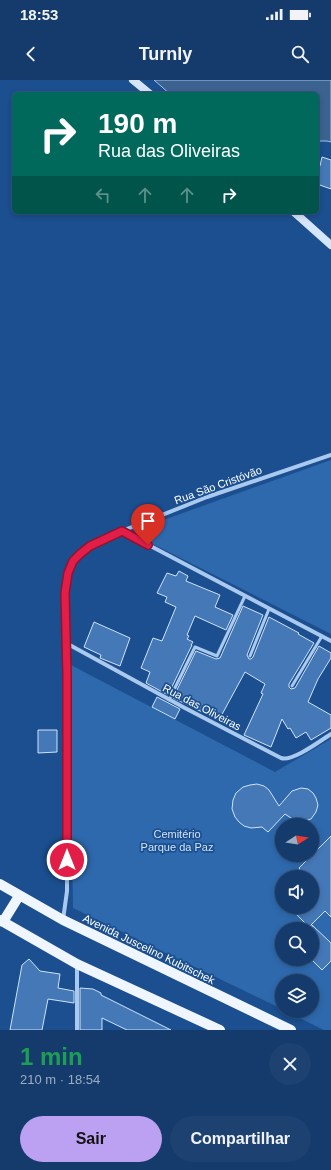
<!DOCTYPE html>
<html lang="pt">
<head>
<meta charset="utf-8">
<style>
  body { margin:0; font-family:Arial,sans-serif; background:#1d4271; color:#f1f3f6; height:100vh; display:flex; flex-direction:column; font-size:15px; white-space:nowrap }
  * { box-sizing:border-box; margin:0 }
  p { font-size:13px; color:#9dadc1 }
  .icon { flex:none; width:22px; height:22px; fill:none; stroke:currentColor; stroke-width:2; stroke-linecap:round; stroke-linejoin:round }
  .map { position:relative; height:950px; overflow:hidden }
  .side { display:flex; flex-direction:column; background:#143b6b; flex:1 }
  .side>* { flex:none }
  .guide { position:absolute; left:12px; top:12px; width:307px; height:122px; border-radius:6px; box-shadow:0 2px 6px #0003,0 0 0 1px #33557e; background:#00695c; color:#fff; overflow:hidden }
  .needle { width:26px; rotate:78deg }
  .tools { position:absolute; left:275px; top:738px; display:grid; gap:8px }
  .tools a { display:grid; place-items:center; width:44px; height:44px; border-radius:50%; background:#143b6b; box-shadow:0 2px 6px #0003,0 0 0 1px #33557e; font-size:20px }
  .pin { position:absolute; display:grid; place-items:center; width:34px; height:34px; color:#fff; margin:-41px -17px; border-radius:50% 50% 50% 0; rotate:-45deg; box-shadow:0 0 4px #0007 }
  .pin .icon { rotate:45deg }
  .me { position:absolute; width:44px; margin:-22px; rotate:0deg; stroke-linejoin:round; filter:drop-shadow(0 0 3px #0008) }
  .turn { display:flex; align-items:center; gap:14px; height:84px; padding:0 20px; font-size:18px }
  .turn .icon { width:52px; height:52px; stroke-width:2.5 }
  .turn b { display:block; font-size:28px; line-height:34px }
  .lanes { display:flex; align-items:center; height:38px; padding:0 20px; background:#0003; justify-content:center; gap:20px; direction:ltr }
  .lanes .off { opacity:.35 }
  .round { display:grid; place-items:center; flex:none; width:42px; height:42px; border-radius:21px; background:#1d4271 }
  .overview { display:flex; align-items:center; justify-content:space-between; height:68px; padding:0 20px }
  h1 { font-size:24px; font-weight:700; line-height:30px; color:#1e9e55 }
  .action { display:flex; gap:8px; margin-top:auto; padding:8px 20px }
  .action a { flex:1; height:46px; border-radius:24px; background:#bca0f2; color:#111; font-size:16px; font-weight:700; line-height:46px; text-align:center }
  .action a+a { background:#1d4271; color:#f1f3f6 }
  .status { display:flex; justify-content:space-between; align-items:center; height:28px; padding:0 20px; background:#143b6b; direction:ltr }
  .status svg { height:11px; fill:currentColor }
  header { display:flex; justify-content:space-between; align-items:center; height:52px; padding:0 20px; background:#143b6b; font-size:18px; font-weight:700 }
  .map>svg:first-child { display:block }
</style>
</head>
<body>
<div class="status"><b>18:53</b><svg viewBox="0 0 49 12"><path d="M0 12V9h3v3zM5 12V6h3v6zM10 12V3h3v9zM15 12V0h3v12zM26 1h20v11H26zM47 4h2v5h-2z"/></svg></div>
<header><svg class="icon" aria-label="back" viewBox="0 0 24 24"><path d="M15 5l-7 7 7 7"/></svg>Turnly<svg class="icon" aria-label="search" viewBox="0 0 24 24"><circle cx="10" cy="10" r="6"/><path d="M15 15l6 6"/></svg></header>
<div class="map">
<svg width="331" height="950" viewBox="0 0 331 950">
  <rect width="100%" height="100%" fill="#1b4f8f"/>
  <path fill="#2e69ad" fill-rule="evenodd" d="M 331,380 L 331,554 L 141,458 L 141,448 Z
    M 69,584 L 275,692 L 331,659 L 331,950 L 324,950 L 285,931 L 312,931 L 312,901 L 282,901 L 282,929 L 73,828 ZM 282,745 L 312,745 L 312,775 L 282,775 ZM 282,797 L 312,797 L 312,827 L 282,827 ZM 282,849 L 312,849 L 312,879 L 282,879 Z"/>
  <path fill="#3c6290" stroke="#9cc4f0" d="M 154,0 L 331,0 L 331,62 L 327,61 L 317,61 L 317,14 L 170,14 Z"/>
  <path fill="#4478b7" stroke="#cfe3fa" d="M 322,77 L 331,80 L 331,109 L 317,104 L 317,85 L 320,86 Z
    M 179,491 L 188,496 L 186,501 L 220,515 L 215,527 L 233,535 L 226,550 L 195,536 L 187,555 L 189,556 L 187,559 L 193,562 L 191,565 L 192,565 L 168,615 L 146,603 L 150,592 L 141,588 L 153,558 L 162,561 L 176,527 L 165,522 L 167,517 L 157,513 L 167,493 L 176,496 Z
    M 243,526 L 263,535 L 247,575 L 249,579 L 251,579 L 253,577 L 269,537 L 299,553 L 298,554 L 314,563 L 289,604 L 289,607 L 291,609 L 295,608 L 319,566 L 331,573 L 331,578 L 318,599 L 308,622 L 331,635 L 331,648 L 311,660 L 306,652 L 296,658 L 290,648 L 288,649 L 282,639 L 271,667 L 244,655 L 263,614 L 261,613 L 265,604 L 245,592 L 219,640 L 173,618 L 196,571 L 216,579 L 220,578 Z
    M 94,542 L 130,558 L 120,586 L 100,578 L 101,575 L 84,567 Z
    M 157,617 L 180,629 L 175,639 L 152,627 Z
    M 38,650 L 57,650 L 57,672 L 38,673 Z
    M 257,704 L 264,706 L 269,710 L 279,726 L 292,711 L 301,708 L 308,709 L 313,713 L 316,718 L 318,725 L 316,732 L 311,739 L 301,742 L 294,740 L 285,734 L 268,752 L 262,747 L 251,748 L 244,746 L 239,742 L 235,737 L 232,729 L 233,720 L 236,713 L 243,707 L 250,705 Z
    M 331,756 L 331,837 L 325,831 L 309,847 L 289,827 L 312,827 L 312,797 L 295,797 L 300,789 L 299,788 Z
    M 312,845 L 331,863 L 331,881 L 322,890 L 312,880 Z
    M 29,879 L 40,891 L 60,894 L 58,908 L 74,911 L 74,923 L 48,919 L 42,950 L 10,950 L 22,885 Z
    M 80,908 L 93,909 L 101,913 L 101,915 L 171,950 L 127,950 L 102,938 L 102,950 L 80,950 Z"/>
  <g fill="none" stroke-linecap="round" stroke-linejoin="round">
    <path stroke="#a9c9ee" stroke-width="3" d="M 250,576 L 269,529
      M 292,606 L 322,556
      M 169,620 L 195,567 L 217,576 L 245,516"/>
    <path stroke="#a9c9ee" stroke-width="4" d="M 122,451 L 331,561
      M 66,563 L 183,627 L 281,678 C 292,682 320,661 331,654
      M 63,840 L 67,811 L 67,596 L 65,513 L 68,493 L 73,481 L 79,474 L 90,466 L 122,451 L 207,417 L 331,375
      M 77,884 L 77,950"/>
    <path stroke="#d6e6fa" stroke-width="8" d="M 133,0 L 150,14
      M 294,132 L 331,165"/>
    <path stroke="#f0f6ff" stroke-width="10" d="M 0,804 L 63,840 L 291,950
      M 0,840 L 77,884 L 220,950
      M 3,842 L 19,816"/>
  </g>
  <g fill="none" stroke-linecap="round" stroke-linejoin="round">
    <defs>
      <path id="route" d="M 67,780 L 67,596 L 65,513 L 68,493 L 73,481 L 80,474 L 90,466 L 122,451 L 148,465"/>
    </defs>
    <use href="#route" stroke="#92132f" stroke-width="10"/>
    <use href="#route" stroke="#e11d48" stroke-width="7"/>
  </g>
  <g text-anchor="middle" stroke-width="3.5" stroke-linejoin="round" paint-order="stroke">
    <g font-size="11" fill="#fff" stroke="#1b4f8f">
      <text transform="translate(218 405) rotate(-20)" y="4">Rua São Cristóvão</text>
      <text transform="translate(202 627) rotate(28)" y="4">Rua das Oliveiras</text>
      <text transform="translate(149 869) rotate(26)" y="4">Avenida Juscelino Kubitschek</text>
    </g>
    <g font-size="11" fill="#cfe3fa" stroke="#1b4f8f">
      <text x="177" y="758">Cemitério<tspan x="177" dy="13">Parque da Paz</tspan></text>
    </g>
  </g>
</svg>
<div class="tools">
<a><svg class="needle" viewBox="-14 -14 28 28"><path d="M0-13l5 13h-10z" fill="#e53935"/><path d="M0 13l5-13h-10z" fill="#9dadc1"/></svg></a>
<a><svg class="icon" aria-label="sound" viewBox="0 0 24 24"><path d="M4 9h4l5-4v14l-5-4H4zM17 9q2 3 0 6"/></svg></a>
<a><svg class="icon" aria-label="search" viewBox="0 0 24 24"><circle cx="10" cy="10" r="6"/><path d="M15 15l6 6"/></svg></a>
<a><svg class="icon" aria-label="layers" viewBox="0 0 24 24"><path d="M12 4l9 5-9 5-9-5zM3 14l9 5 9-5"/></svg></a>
</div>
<div class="pin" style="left:148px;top:465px;background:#d93025"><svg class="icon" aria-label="arrive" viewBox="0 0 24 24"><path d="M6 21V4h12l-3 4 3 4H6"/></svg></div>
<svg class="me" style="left:67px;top:780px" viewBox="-20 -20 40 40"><circle r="17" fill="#e11d48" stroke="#fff" stroke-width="3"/><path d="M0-11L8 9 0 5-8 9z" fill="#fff"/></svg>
<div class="guide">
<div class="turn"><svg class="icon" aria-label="right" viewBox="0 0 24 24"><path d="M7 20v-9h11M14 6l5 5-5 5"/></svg><div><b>190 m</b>Rua das Oliveiras</div></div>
<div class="lanes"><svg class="icon off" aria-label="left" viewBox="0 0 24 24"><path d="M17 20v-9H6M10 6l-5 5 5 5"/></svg><svg class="icon off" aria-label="ahead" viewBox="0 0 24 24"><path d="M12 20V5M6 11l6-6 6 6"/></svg><svg class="icon off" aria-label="ahead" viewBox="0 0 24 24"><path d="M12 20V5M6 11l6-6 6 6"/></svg><svg class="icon" aria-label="right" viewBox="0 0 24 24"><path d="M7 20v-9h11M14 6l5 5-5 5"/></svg></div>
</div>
</div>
<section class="side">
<div class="overview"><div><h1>1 min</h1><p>210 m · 18:54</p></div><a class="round"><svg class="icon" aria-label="close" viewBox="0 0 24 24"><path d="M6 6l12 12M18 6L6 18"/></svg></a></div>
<div class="action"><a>Sair</a><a>Compartilhar</a></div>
</section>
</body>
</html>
